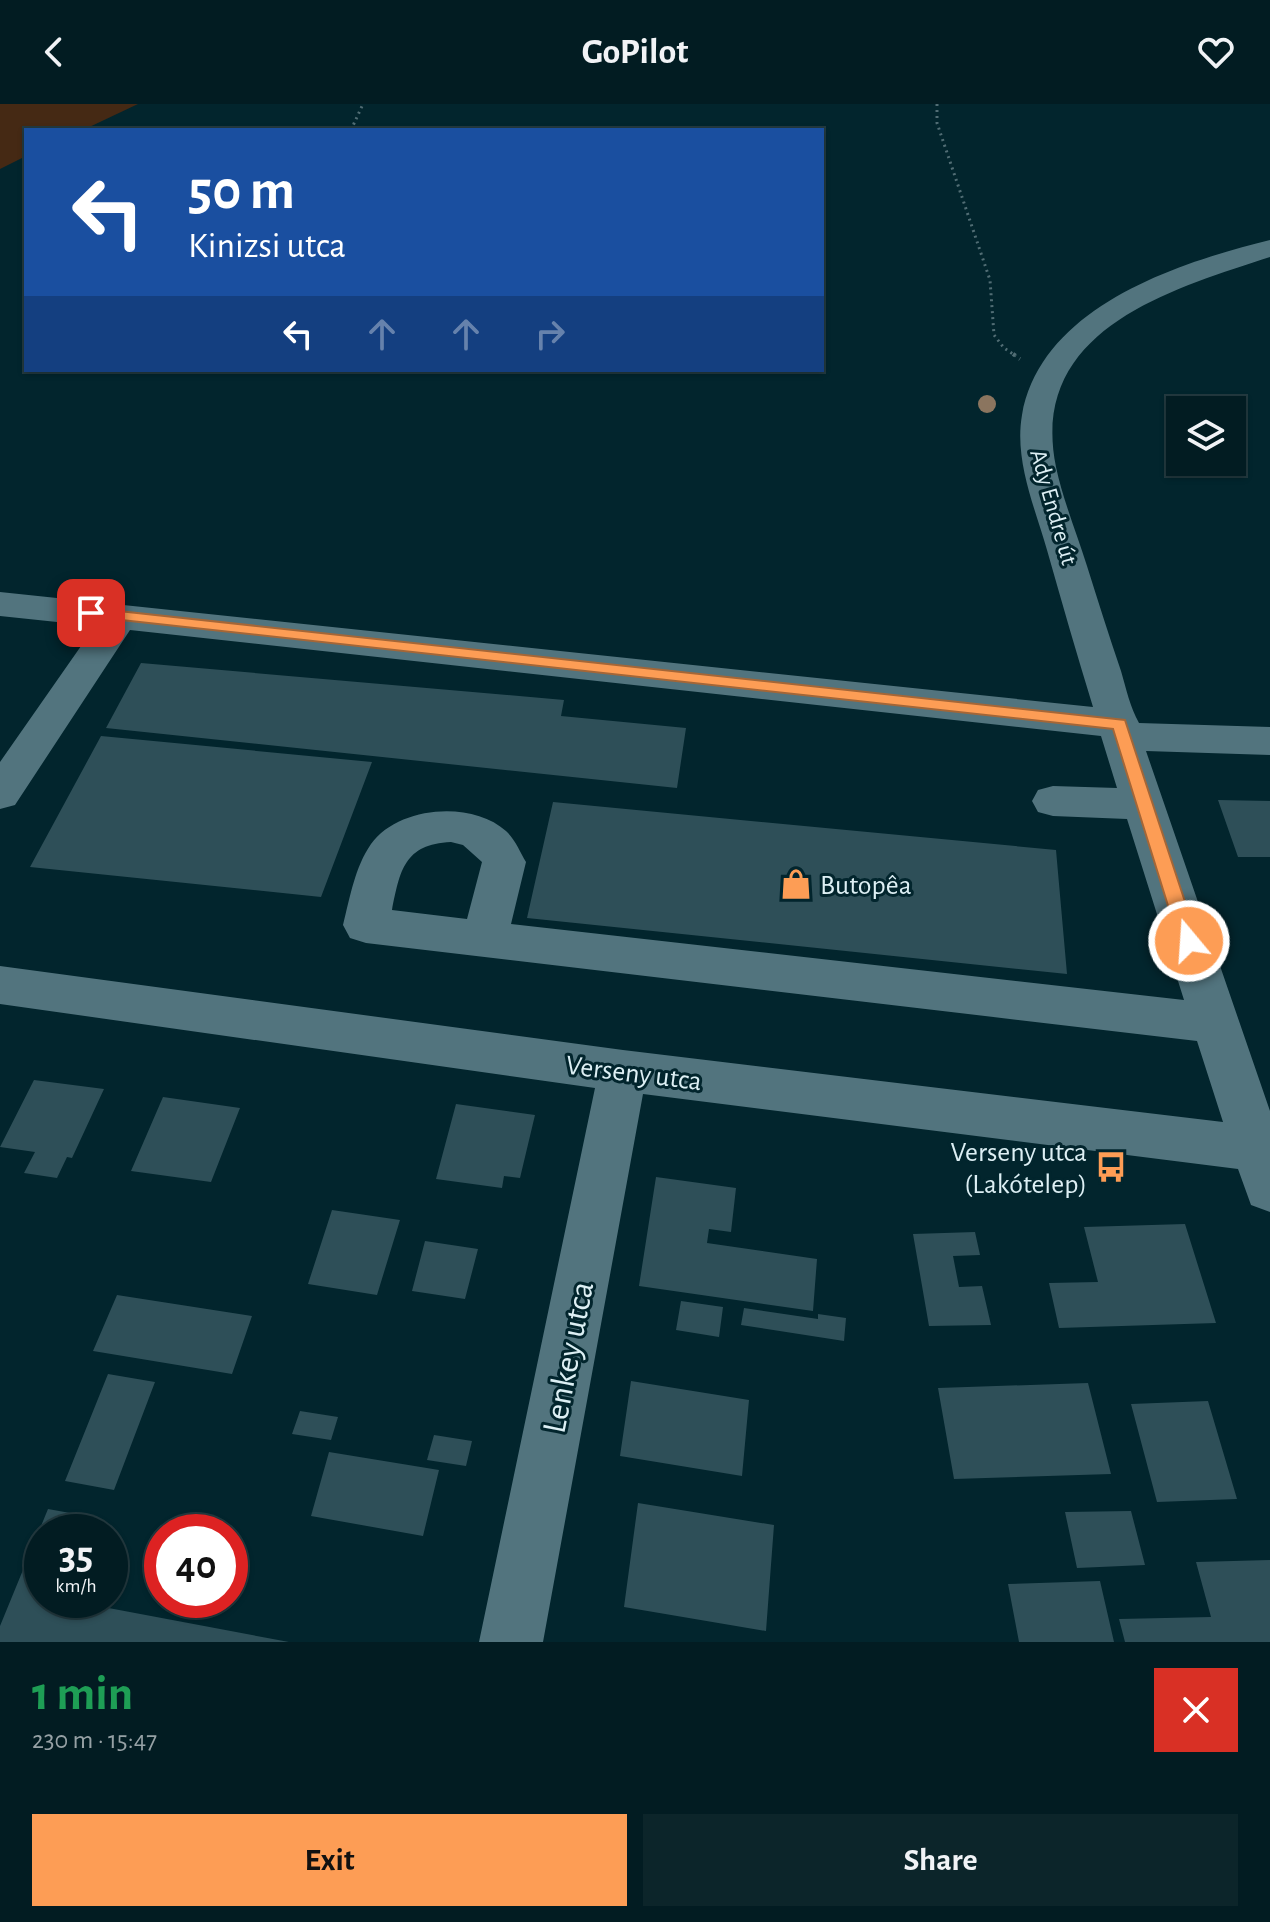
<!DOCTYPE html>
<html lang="en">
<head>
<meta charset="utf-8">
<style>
  body { margin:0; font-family:"Alegreya Sans",sans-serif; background:#0c252a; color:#f1f3f6; height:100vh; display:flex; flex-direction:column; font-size:30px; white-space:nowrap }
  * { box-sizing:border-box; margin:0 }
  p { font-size:26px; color:#96a1a5 }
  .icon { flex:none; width:44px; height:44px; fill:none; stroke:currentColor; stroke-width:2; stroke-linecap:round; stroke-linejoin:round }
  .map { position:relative; height:1538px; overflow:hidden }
  .side { display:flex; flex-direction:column; background:#021c22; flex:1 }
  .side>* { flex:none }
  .top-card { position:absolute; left:24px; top:24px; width:800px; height:244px; border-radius:0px; box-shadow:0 2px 6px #0004,0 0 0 2px #233a40; background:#1a4fa0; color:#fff; overflow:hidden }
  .controls { position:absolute; left:1166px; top:292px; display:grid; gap:16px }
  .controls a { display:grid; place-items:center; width:80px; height:80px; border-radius:0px; background:#021c22; box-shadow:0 2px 6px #0004,0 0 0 2px #233a40; font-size:40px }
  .speed { position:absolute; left:24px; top:1410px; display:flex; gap:16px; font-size:40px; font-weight:700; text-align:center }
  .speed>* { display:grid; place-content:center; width:104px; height:104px; border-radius:50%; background:#021c22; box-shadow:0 2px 6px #0004,0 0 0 2px #233a40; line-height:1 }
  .speed small { font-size:20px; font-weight:400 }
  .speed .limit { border:12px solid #d22; background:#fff; color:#111 }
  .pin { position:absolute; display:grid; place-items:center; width:68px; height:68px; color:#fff; margin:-34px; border-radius:16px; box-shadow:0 4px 12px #0006 }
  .me { position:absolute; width:88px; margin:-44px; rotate:342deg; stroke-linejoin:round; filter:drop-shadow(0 0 6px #0008) }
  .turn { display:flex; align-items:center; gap:28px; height:168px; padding:0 32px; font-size:36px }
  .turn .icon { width:104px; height:104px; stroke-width:2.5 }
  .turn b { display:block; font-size:56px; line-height:68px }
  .lanes { display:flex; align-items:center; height:76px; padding:0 32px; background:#0003; justify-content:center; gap:40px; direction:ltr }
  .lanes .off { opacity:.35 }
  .round { display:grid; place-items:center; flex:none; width:84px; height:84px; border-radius:0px; background:#0c252a }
  .overview { display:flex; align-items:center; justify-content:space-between; height:136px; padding:0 32px }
  h1 { font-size:48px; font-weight:600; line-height:60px; color:#1e9e55 }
  .cta { display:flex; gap:16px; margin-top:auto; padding:16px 32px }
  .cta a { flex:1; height:92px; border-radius:0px; background:#fd9d55; color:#111; font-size:32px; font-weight:600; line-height:92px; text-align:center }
  .cta a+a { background:#0c252a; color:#f1f3f6 }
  header { display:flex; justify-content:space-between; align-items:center; height:104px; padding:0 32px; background:#021c22; font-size:36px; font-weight:600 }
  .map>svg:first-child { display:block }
</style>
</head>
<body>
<header><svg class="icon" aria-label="back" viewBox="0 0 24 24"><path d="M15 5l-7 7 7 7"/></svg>GoPilot<svg class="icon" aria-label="heart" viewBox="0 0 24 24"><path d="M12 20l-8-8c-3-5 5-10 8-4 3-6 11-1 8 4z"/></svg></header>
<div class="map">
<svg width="1270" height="1538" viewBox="0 0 1270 1538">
  <rect width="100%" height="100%" fill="#02252d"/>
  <path fill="#452914" d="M 0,0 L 138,0 L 83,26 L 26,26 L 26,52 L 0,65 Z"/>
  <path fill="#2e4f58" d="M 141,559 L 564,596 L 561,612 L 686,624 L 677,684 L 106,624 Z
    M 101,632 L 372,658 L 321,793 L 30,763 Z
    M 1218,696 L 1270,697 L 1270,753 L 1238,753 Z
    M 553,698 L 1056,746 L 1067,870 L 527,814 Z
    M 34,976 L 104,985 L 72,1054 L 67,1053 L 57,1074 L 24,1069 L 35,1048 L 0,1043 Z
    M 163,993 L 240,1004 L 211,1078 L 131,1067 Z
    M 456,1000 L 535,1011 L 520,1074 L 504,1072 L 502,1084 L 436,1075 Z
    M 656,1073 L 736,1084 L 731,1128 L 709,1125 L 707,1139 L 817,1155 L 813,1207 L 639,1182 Z
    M 332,1106 L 400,1116 L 377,1191 L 308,1180 Z
    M 1185,1120 L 1216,1219 L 1059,1224 L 1049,1179 L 1098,1178 L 1084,1123 Z
    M 975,1128 L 980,1151 L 953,1152 L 959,1183 L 982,1182 L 991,1221 L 929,1222 L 913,1130 Z
    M 425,1137 L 478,1145 L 465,1195 L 412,1187 Z
    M 117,1191 L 252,1212 L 232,1270 L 93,1247 Z
    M 681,1197 L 723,1203 L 719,1233 L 676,1226 Z
    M 744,1204 L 818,1215 L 818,1210 L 846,1214 L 844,1237 L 741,1221 Z
    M 108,1270 L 155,1278 L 114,1386 L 65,1377 Z
    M 631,1277 L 749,1296 L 742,1372 L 620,1352 Z
    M 1088,1279 L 1111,1370 L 954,1375 L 938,1284 Z
    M 1208,1297 L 1237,1395 L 1157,1398 L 1131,1300 Z
    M 300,1307 L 338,1313 L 331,1336 L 292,1330 Z
    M 434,1331 L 472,1337 L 466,1362 L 427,1356 Z
    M 329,1348 L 439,1366 L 423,1432 L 311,1412 Z
    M 638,1399 L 774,1421 L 766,1527 L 624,1503 Z
    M 48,1405 L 98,1414 L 92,1428 L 42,1428 L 42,1496 L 66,1496 L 289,1538 L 0,1538 L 0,1522 Z
    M 1131,1407 L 1145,1461 L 1077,1464 L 1065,1408 Z
    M 1270,1456 L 1270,1538 L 1125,1538 L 1119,1515 L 1211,1513 L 1196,1458 Z
    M 1100,1477 L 1114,1538 L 1019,1538 L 1008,1480 Z"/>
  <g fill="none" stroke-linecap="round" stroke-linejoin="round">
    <path stroke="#516d74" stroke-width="3" stroke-dasharray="2 4" stroke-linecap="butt" d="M 937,0 L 937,19 L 990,176 L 994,231 L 1004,244 L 1016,252
      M 351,26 L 363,0"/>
    <path stroke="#516d74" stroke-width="4" stroke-dasharray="3 5" stroke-linecap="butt" d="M 1013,250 L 1020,255"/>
    <path fill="#52747e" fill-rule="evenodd" d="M 1270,136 L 1270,153 C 1169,186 1028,226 1056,363 C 1063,396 1077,430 1087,462 C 1098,497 1109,532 1121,567 C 1126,584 1130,603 1139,619 L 1270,623 L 1270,651 L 1146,647 L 1270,1007 L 1270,1108 L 1251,1101 L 1238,1065 L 643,990 L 543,1538 L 479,1538 L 595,984 L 0,900 L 0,862 L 623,946 L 1223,1018 L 1197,937 L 366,839 L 350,834 L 343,821 C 350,793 355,763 371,740 C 398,702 472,696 506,727 C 515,735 520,748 526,758 L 511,820 L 1184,896 L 1127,715 L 1053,712 L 1038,708 L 1032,697 L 1038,686 L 1053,682 L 1117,684 L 1101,632 L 130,526 L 15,701 L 0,705 L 0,658 L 95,522 L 0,512 L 0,488 L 1093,603 C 1077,551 1062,499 1047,446 C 1035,404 1014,356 1022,311 C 1041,203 1177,159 1270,136 ZM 451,738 L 463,741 L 482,758 L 467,815 L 392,806 C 400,767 404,740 451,738 Z"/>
  </g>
  <circle fill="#8b755f" cx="987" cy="300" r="9"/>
  <path fill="#fd9d55" stroke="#a46637" stroke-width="2" d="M 91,504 L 1125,616 L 1198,837 L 1196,842 L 1182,842 L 1179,837 L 1113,625 L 85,512 L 85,506 Z"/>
  <defs>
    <symbol id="shop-bare" viewBox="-9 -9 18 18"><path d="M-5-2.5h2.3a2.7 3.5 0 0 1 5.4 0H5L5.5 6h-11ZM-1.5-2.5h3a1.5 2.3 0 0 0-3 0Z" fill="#fd9d55" stroke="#02252d" stroke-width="2.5" paint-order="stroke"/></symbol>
    <symbol id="bus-bare" viewBox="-9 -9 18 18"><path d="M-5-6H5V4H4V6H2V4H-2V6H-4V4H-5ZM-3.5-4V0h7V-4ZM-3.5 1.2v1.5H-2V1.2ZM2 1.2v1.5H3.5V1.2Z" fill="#fd9d55" stroke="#02252d" stroke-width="2.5" paint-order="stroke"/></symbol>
  </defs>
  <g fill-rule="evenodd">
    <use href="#shop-bare" x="774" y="758" width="44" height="44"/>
    <use href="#bus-bare" x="1089" y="1041" width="44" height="44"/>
  </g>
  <g text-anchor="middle" stroke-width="6" stroke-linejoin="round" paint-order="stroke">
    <g font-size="24" fill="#ddeff4" stroke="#02252d">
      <text transform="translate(1054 403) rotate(74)" y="8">Ady Endre út</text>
    </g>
    <g font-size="28" fill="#ddeff4" stroke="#02252d" text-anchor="start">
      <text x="820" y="790">Butopêa</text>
      <text x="1087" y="1057" text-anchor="end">Verseny utca<tspan x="1087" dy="32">(Lakótelep)</tspan></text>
    </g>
    <g font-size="28" fill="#ddeff4" stroke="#02252d">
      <text transform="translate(634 968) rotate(7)" y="10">Verseny utca</text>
    </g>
    <g font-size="34" fill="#ddeff4" stroke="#02252d">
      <text transform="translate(567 1253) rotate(-79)" y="12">Lenkey utca</text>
    </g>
  </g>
</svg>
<div class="controls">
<a><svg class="icon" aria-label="layers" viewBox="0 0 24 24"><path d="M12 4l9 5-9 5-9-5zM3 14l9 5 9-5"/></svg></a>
</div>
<div class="speed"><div>35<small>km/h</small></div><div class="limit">40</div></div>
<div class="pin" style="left:91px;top:509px;background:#d93025"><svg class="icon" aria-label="arrive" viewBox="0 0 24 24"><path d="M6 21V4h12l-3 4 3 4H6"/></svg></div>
<svg class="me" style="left:1189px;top:837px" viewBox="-20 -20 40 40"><circle r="17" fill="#fd9d55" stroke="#fff" stroke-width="3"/><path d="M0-11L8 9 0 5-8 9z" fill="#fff"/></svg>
<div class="top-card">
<div class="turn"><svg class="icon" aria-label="left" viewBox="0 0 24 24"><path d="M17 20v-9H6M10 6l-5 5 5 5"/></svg><div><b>50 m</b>Kinizsi utca</div></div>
<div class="lanes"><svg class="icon" aria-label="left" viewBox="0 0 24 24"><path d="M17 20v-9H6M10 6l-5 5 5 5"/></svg><svg class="icon off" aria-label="ahead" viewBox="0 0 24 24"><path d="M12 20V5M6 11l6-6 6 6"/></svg><svg class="icon off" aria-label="ahead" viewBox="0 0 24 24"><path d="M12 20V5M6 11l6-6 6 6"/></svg><svg class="icon off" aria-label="right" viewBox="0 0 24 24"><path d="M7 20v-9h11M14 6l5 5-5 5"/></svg></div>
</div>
</div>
<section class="side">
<div class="overview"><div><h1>1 min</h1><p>230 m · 15:47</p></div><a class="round" style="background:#d93025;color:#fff"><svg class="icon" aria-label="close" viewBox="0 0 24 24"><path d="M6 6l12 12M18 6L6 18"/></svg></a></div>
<div class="cta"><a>Exit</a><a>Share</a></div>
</section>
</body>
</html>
